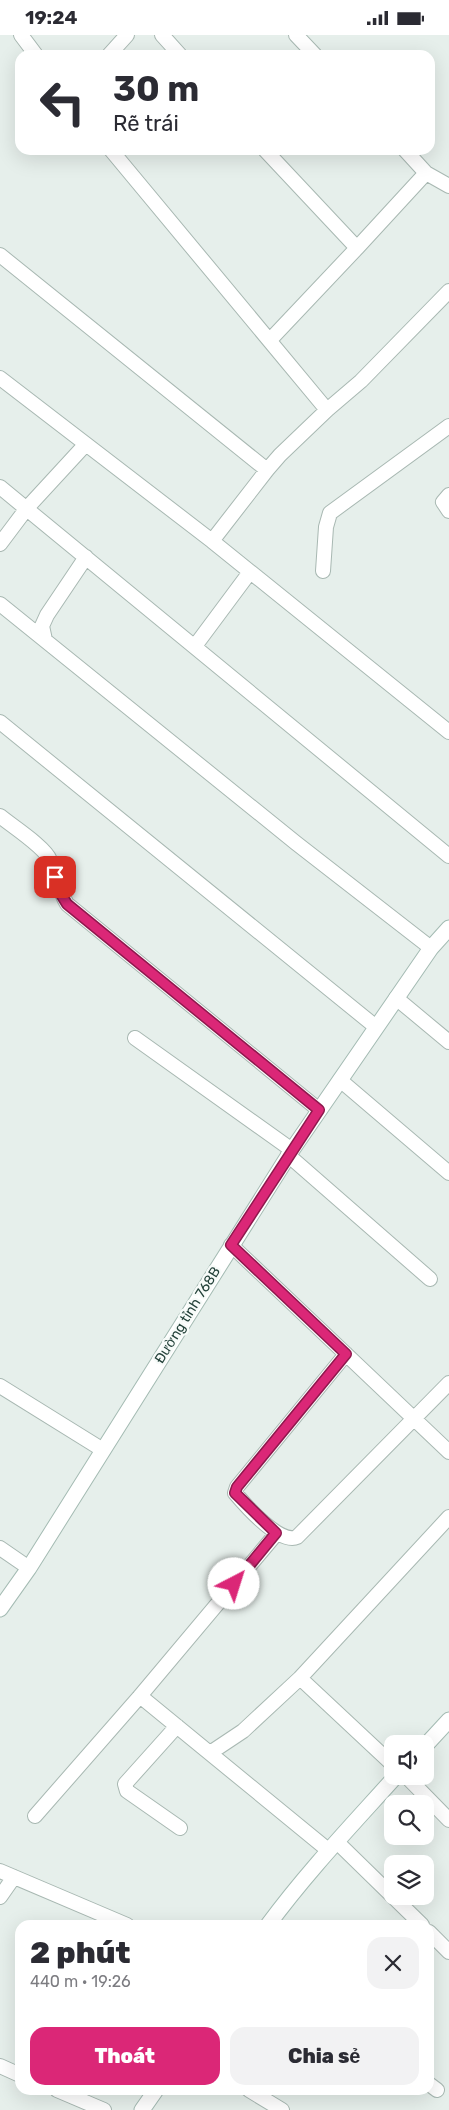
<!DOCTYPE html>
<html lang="vi">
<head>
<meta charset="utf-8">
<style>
  body { margin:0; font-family:Rubik,sans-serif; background:#f2f2f3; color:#2b2b33; height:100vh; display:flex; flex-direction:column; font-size:19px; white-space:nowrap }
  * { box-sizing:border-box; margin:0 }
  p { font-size:16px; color:#7c7c81 }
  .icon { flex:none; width:28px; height:28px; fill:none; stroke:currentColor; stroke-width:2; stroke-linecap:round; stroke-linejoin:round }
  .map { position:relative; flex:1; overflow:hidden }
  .sheet { position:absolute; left:15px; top:1885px; width:419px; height:175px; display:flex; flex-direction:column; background:#fff; border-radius:15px; box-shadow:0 5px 20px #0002 }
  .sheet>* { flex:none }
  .guide { position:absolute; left:15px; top:15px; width:420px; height:105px; border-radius:15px; box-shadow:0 5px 20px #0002; background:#fff; color:#2b2b33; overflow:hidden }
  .controls { position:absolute; left:384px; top:1700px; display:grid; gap:10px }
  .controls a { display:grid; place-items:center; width:50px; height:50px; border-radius:10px; background:#fff; box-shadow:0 5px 20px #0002; font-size:25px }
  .pin { position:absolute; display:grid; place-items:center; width:42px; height:42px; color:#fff; margin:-21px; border-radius:10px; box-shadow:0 2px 8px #0006 }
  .me { position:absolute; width:55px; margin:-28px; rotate:40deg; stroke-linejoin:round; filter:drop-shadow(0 0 4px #0008) }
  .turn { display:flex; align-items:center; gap:18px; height:105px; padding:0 15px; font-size:22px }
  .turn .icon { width:65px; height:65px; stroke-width:2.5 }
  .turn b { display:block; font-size:35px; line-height:42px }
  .round { display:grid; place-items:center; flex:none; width:52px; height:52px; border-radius:15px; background:#f2f2f3 }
  .headline { display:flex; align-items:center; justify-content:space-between; height:85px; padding:0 15px }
  h1 { font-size:30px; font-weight:800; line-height:38px }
  .cta { display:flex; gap:10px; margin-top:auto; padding:10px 15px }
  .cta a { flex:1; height:58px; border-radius:15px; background:#db2777; color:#fff; font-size:20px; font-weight:800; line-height:58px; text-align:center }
  .cta a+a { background:#f2f2f3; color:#2b2b33 }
  .status { display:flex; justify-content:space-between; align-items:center; height:35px; padding:0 25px; background:#fff; direction:ltr }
  .status svg { height:14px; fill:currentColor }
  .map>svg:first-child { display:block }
</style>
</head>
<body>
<div class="status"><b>19:24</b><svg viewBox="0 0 49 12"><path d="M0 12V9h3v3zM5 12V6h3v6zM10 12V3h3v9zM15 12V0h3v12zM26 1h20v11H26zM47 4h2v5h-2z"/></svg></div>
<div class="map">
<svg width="449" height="2075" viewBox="0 0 449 2075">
  <rect width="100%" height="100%" fill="#e6efeb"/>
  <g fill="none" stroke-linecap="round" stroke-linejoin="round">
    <defs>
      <path id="street" d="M 21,0 L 36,20
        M 162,0 L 180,20
        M 296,0 L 315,20
        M 109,20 L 127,0
        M 111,115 L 327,375
        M 265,115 L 357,213 L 426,138
        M 405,115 L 426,138 L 449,151
        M 0,220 L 267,435
        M 270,305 L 357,213
        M 0,343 L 212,506 L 449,697
        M 0,452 L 449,821
        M 449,460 L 443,467 L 449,476
        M 212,506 L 267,435 L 280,420 L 327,375 L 361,346 L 449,256
        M 0,509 L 27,473 L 85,410
        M 323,536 L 326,492 L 330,478 L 449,391
        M 0,569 L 296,808 L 431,913
        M 45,605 L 42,591 L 47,580 L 86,522
        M 195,611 L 250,537
        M 0,687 L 376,992
        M 0,781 C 12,791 45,812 50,825 C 57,840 58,854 67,869 L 319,1075
        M 396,963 L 449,1007
        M 135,1003 L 292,1115
        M 340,1045 L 449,1138
        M 288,1120 L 430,1244
        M 231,1210 L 449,1417
        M 346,1319 L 237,1452 L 235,1458 C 246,1471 280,1510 297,1502 L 449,1348
        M 0,1351 L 103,1415
        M 0,1513 L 29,1533
        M 140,1661 L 328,1815
        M 177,1691 L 125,1749 L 127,1756 L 180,1793
        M 210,1718 L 243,1696 L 300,1643
        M 392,1729 L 300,1643 L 449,1482
        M 406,1741 L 449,1785
        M 35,1781 L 140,1661 L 276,1499
        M 337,1807 L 422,1890
        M 0,1836 L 127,1890
        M 0,1862 L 14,1842
        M 429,1897 L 449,1917
        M 0,2031 L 20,2040
        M 429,2049 L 437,2055
        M 57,2055 L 104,2075
        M 249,2055 L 282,2075"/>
      <path id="secondary" d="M 0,1574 L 29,1533 L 292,1115 L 431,913 L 449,893
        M 425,1711 L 449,1685
        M 268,1890 C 307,1837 352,1790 396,1741
        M 142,2075 L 156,2055"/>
    </defs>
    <use href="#street" stroke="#a8b8b2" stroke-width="16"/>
    <use href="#secondary" stroke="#a4bbb3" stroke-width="17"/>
    <use href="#street" stroke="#fff" stroke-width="14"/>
    <use href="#secondary" stroke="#fff" stroke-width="15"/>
  </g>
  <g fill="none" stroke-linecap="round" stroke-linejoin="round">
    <defs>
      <path id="route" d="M 55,842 L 59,856 L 67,869 L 319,1075 L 231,1210 L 346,1319 L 237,1452 L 235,1458 L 276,1498 L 234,1549"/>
    </defs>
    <use href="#route" stroke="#8e194d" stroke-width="12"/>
    <use href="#route" stroke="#db2777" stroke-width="9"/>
  </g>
  <g text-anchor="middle" stroke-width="4.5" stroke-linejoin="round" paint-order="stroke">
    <g font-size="14" fill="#24423a" stroke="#f7fbf9">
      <text transform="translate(187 1280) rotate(-58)" y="5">Đường tỉnh 768B</text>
    </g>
  </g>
</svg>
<div class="controls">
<a><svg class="icon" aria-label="sound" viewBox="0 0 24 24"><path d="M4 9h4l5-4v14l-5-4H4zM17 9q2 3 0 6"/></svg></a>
<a><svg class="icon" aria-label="search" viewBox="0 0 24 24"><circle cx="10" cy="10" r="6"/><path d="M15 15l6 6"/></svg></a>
<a><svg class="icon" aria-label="layers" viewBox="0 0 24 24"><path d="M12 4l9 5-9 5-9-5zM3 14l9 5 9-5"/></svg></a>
</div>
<div class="pin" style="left:55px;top:842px;background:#d93025"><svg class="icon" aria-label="arrive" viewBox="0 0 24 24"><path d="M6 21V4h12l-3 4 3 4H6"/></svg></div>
<svg class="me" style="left:234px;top:1549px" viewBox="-20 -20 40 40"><circle r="19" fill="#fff"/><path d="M0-13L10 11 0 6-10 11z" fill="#db2777"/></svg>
<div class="guide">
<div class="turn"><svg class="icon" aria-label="left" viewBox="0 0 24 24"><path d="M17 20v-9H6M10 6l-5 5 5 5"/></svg><div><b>30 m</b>Rẽ trái</div></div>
</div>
<section class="sheet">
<div class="headline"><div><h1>2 phút</h1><p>440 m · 19:26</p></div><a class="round"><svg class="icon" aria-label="close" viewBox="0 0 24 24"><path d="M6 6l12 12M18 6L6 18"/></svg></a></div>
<div class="cta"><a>Thoát</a><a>Chia sẻ</a></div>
</section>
</div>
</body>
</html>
